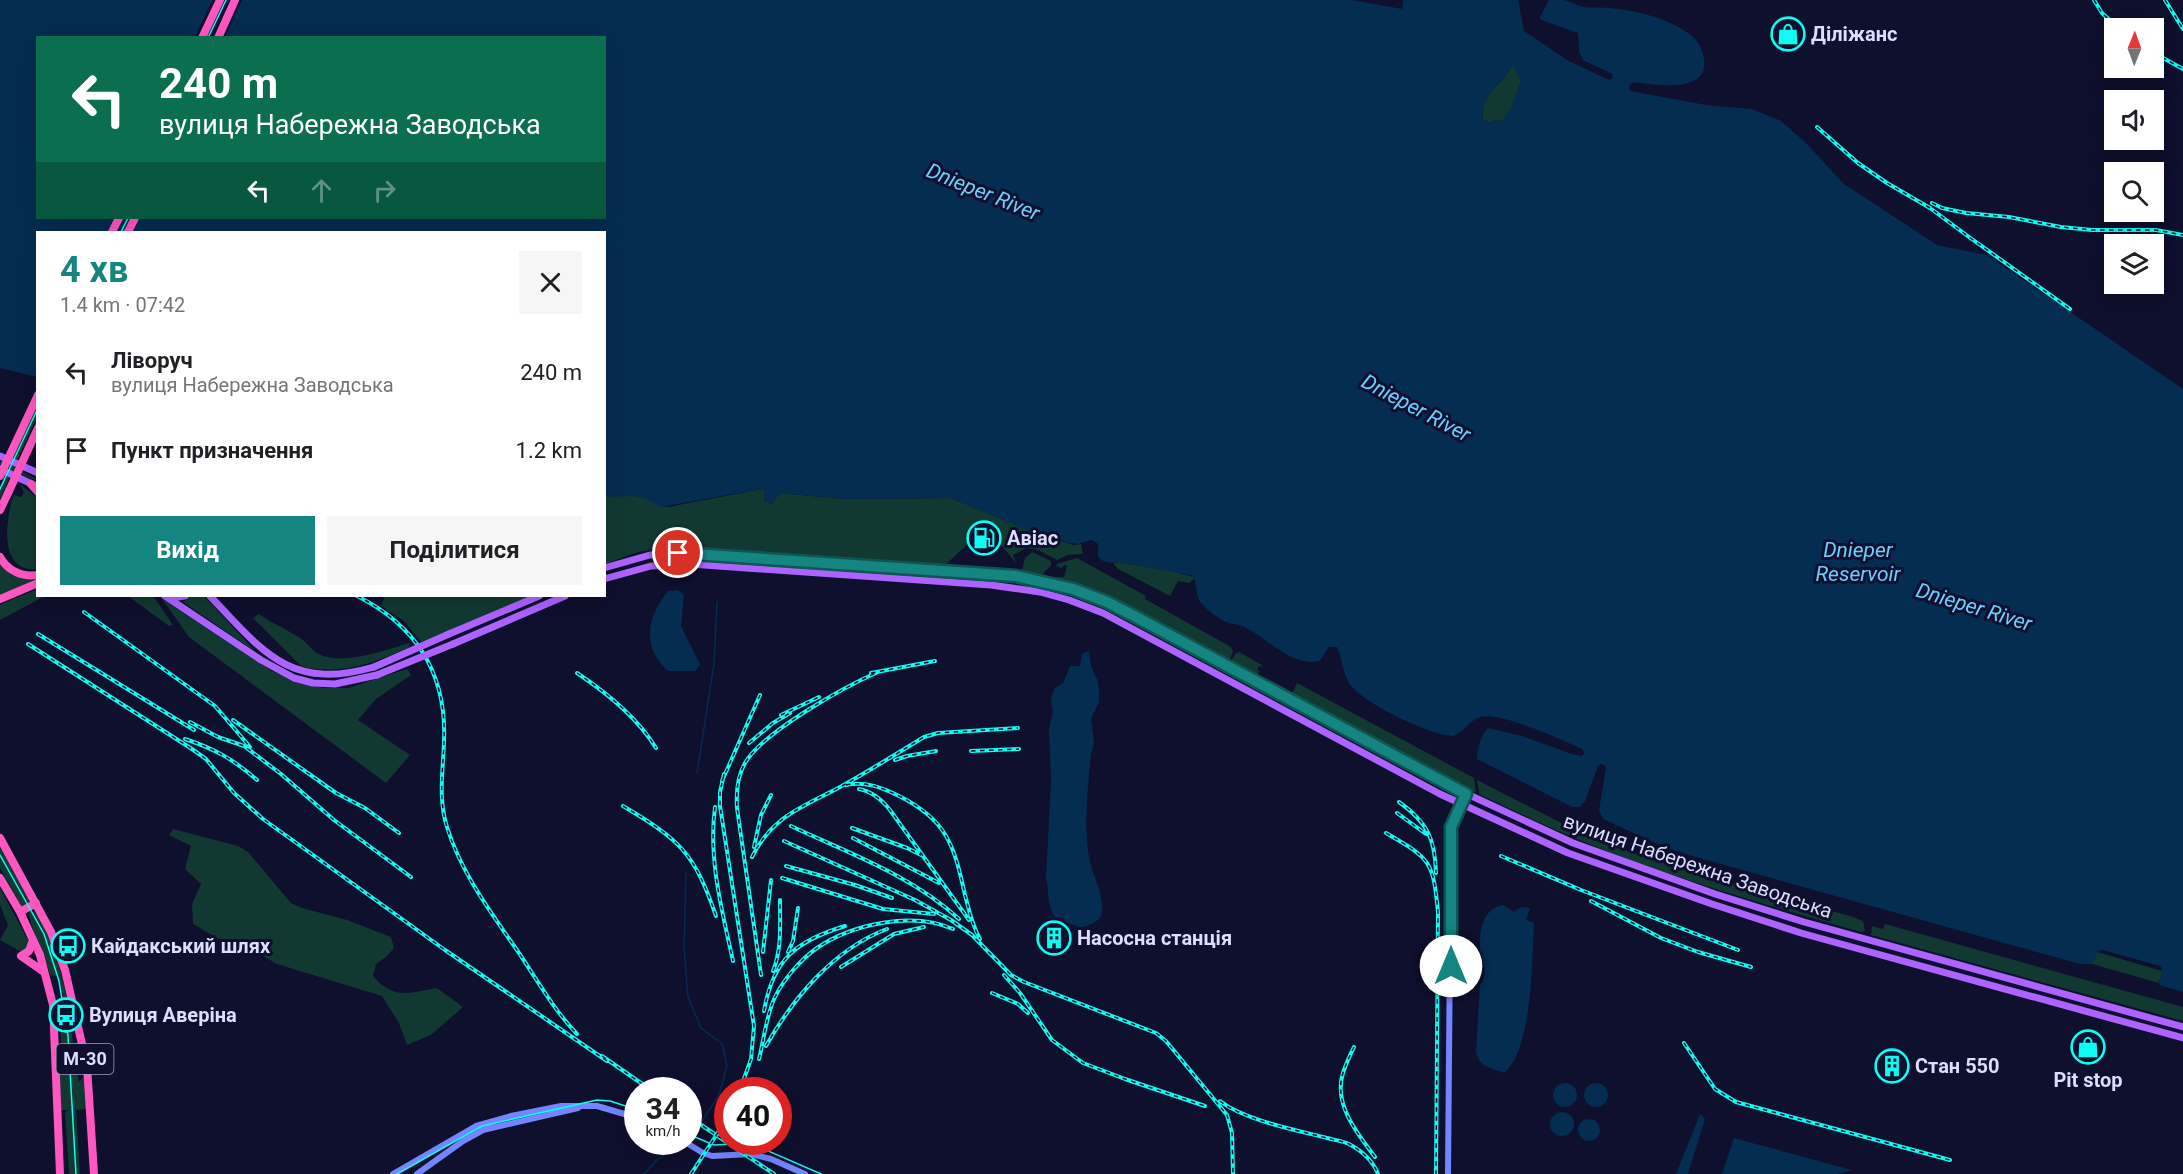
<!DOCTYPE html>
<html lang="uk">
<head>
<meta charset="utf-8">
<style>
  body { margin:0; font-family:Roboto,sans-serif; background:#f6f6f6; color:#202124; height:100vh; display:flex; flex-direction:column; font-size:22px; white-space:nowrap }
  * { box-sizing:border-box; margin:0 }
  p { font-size:20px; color:#757577 }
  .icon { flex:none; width:33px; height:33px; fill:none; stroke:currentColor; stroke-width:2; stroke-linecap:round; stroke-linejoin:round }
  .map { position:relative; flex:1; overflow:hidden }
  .side { position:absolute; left:36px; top:231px; width:570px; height:366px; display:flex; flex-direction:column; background:#fff; border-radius:0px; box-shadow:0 6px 24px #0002 }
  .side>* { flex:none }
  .hud { position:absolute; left:36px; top:36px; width:570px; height:183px; border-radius:0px; box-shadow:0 6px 24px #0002; background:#0b6e4f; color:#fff; overflow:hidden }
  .needle { width:39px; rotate:1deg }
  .fabs { position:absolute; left:2104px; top:18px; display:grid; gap:12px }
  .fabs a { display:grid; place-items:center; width:60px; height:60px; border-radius:0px; background:#fff; box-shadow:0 6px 24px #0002; font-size:30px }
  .speed { position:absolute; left:624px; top:1077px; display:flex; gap:12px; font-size:30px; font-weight:700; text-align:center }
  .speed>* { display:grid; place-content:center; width:78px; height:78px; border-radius:50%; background:#fff; box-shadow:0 6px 24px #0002; line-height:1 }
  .speed small { font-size:15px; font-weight:400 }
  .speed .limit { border:9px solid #d22; background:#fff; color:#111 }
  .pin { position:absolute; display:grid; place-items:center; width:51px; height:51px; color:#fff; margin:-26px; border:3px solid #fff; border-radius:50%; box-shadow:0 2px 6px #0007 }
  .me { position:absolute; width:66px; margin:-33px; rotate:0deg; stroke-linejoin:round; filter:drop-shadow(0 0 4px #0008) }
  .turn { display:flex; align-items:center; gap:21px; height:126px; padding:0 24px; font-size:27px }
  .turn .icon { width:78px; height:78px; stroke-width:2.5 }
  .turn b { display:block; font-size:42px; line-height:51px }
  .lanes { display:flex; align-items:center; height:57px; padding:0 24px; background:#0003; justify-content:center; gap:30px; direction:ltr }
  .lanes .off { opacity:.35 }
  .round { display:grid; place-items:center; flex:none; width:63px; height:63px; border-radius:0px; background:#f6f6f6 }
  .head { display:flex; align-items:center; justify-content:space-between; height:102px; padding:0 24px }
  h1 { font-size:36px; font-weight:700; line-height:45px; color:#158581 }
  .action { display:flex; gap:12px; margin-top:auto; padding:12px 24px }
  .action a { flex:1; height:69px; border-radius:0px; background:#158581; color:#fff; font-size:24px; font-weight:700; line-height:69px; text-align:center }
  .action a+a { background:#f6f6f6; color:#202124 }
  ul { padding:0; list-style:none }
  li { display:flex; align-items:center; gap:18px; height:78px; padding:0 24px }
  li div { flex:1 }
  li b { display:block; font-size:22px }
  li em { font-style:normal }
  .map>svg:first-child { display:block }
</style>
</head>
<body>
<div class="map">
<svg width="2183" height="1174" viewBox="0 0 2183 1174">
  <rect width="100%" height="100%" fill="#0f0f2e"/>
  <path fill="#113931" d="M 1511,67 L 1515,67 L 1521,81 L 1511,110 L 1502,122 L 1496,120 L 1490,123 L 1483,120 C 1479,95 1501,86 1511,67 Z
    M 37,405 L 37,417 L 14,468 L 37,479 L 37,481 L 13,470 L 0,499 L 0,486 L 9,468 L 0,463 L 0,461 L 10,465 Z
    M 20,484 L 37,498 L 37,569 C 0,573 4,523 14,495 L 21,497 L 24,493 Z
    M 761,489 L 765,489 L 764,500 L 771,504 L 780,493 L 844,499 L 951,498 L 1039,534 L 1074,545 L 1081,544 L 1083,554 L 1068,555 L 1057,560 L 1038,550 L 1026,548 L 1013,555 L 1016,563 L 993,535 L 990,537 L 982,526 L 967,540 L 969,543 L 943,567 L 665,548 L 638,552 L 605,564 L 605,497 C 617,495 633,494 645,498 C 655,502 656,506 668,507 Z
    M 1032,552 L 1051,561 L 1051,565 L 1041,576 L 1027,573 L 1022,570 L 1025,558 Z
    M 1077,558 L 1146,596 L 1145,599 L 1231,647 L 1233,651 L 1230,659 L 1226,660 C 1171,631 1116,596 1056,579 L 1056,577 L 1064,577 L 1067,566 L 1064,565 L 1062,568 L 1056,566 L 1057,564 Z
    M 1120,562 C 1133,565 1187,572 1194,578 L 1190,583 L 1178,581 L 1170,596 L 1118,569 L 1113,563 Z
    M 0,564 L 12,575 L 34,580 L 0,596 Z
    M 37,589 L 38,596 L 45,596 L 0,620 L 0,605 Z
    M 128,596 L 154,597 L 173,625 L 169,626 Z
    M 192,596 L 204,596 L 256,652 L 183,602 Z
    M 385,596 L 532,596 L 422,643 L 404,621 L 381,606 Z
    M 162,599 L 270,670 L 298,683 L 323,688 L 348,688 L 407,669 L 411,675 L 376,699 L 358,720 L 410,755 L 386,783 L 189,637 Z
    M 259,614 C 273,624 289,630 303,640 C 309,645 314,653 321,655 C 345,665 385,650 409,643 L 410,647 C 373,663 345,675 304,667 L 300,665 L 253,618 Z
    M 1239,652 L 1262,665 L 1262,667 L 1259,666 L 1257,670 L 1260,671 L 1256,676 L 1232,664 L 1231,661 L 1236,653 Z
    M 1297,683 L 1474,778 L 1476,793 L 1464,787 L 1465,785 L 1462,783 L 1460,785 L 1309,705 L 1310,704 L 1292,694 Z
    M 1477,780 L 1599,842 L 1721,881 L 1850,916 L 1863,921 L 1865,931 L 1861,932 C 1779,909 1697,885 1617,855 C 1570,837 1524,816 1479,794 Z
    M 173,829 L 238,846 L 248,852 L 291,903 L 302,908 L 347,920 L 391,937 L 394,948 L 386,957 L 376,964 L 373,976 C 393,1000 410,993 437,988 L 463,1007 L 431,1035 L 407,1045 L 399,1023 L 382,996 L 277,964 L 251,949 L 219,939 L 193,924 L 192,904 L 201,884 L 185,869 L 191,846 L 169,835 Z
    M 0,847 L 32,902 L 22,908 L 0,868 Z
    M 0,888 L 30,944 L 29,946 L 22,952 L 0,940 L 8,925 L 0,905 Z
    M 32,911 C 48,917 64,983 68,1001 L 64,1000 L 58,974 L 51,976 C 47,964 27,919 29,912 Z
    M 1885,924 L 2183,1007 L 2183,1021 L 1871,935 L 1872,926 L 1883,929 Z
    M 2097,952 L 2162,971 L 2159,983 L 2092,964 Z
    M 60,1004 L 65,1031 L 71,1030 L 68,1008 L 69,1007 L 75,1062 L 79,1082 L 84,1077 L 86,1109 L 76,1110 L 80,1174 L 69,1174 L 65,1112 L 69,1110 L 59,1110 L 58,1060 L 63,1057 L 57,1005 Z"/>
  <path fill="#052c51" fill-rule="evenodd" d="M 0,0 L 1352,0 L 1402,9 L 1403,0 L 1518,0 L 1524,31 L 1567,60 L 1609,80 L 1613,78 L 1612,74 L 1583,60 L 1579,52 L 1578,33 L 1541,20 L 1540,17 L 1549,0 C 1553,0 1559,0 1563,0 C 1570,1 1577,6 1585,7 C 1592,8 1600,7 1608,8 C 1636,10 1668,18 1691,35 C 1698,40 1703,51 1704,59 C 1710,94 1654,85 1633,82 L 1629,86 L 1630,91 L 1706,105 L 1752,109 L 1781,121 L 1805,142 L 1844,184 L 1855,191 L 1937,245 L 1987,255 L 2183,389 L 2183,992 L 2159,985 L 2162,968 L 2160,966 L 2103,950 L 2098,951 L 2092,964 L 2080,964 L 1685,854 L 1662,846 L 1603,819 L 1599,810 L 1606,768 L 1605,765 L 1601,764 L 1598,766 L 1585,801 L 1580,807 L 1572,807 L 1477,759 C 1477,750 1481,734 1488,728 L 1522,736 L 1572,754 L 1582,756 L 1584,753 L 1582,749 C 1563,740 1499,711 1480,717 C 1469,721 1464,732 1453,736 C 1429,735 1362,703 1349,683 C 1342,671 1342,658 1337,647 L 1329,647 L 1320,661 C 1291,668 1266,636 1242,626 C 1237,624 1233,624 1228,623 C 1219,619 1208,611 1202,604 C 1194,595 1199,582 1191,575 L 1120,562 C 1112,563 1104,564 1098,557 L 1098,544 L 1092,540 L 1078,544 L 1066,542 L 1025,529 L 951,498 L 844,499 L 780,493 L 771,504 L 764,500 L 765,490 L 761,489 L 661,507 L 647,499 L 635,496 L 605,497 L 604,232 L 38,232 L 37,377 L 0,368 ZM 38,38 L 604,38 L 604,218 L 38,218 ZM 1511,67 L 1515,67 L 1521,82 L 1510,110 L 1502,122 L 1496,120 L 1490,123 L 1483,120 C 1479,96 1501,86 1511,67 Z
    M 678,590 L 684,595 L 681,626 L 699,662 L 700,665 L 695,671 L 668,671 C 641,647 647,617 668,591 Z
    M 1089,650 L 1091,666 L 1097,679 L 1099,691 L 1099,702 L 1091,719 L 1094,743 L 1091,754 C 1088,789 1082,831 1091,866 C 1095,880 1106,901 1101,916 C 1099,922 1088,925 1082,928 L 1066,922 L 1062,917 L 1055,917 C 1046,905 1050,892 1046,879 L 1051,780 L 1049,729 L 1053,712 L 1051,699 L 1054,689 L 1063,683 L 1070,666 L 1080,666 L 1082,654 Z
    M 1503,905 L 1514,912 L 1521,907 L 1530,908 L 1526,920 L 1534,923 C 1532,959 1533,1049 1504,1073 C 1491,1068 1479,1067 1476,1052 L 1480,985 C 1490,972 1481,961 1480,948 C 1479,931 1483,908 1503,905 Z
    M1553 1095a12 12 0 1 1 24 0a12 12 0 1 1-24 0Z
    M1584 1095a12 12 0 1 1 24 0a12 12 0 1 1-24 0Z
    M1550 1124a12 12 0 1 1 24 0a12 12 0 1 1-24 0Z
    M 1700,1114 L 1705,1119 L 1688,1174 L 1676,1174 Z
    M1578 1130a11 11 0 1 1 22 0a11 11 0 1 1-22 0Z
    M 1734,1138 L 1852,1170 L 1837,1174 L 1722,1174 Z"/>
  <path fill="#0f0f2e" d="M 212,0 L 242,0 L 225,37 L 195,37 Z"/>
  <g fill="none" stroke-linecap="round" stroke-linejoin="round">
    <path stroke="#052c51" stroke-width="1.5" d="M 697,773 L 714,664 L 717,602
      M 686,872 L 684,947 L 688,997 L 701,1028 L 722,1044 L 727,1066 L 719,1095 L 702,1121
      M 644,1174 L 658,1159 L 682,1142"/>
    <path stroke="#7385ff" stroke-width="6" d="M 685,1142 L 703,1153 L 712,1156 L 751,1154 L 771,1159 L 805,1174
      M 393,1174 L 476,1126 L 511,1116 L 561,1106 L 597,1106 L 638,1118
      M 417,1174 L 463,1141 L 483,1130 L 578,1108
      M 1448,1174 L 1451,827 L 1466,794"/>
    <path stroke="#ad63ff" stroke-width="7" d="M 0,456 L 38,473
      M 0,469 L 36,486
      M 604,568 L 650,555 L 690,554 L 992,573 C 1033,578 1069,587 1107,602 L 1439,781 L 1573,843 L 1715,894 L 1804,922 L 2183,1027
      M 604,579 L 651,566 L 690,564 L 991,585 L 1040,592 L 1069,600 L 1103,613 L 1440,794 L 1568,853 L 1712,904 L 1801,933 L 2183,1038
      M 165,596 L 261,660 L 294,678 L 313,683 L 335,684 L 377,675
      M 210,596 C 263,652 290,691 374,667
      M 171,598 L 185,596
      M 449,634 L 539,596
      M 453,644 L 565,596"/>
    <path stroke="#ff57c1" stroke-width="8" d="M 202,38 L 220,0
      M 218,38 L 235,0
      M 112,232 L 119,218
      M 128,232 L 135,218
      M 31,484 L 38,492
      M 0,510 L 9,491
      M 0,557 C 8,571 22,577 38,575
      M 0,599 L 38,583
      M 0,838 L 51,932 L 65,970 L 87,1066 L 94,1174
      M 0,878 L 20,912 L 40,955 L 53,1005 L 60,1174
      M 20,912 L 36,903
      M 33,940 L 29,951 L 21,956 L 44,972"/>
    <path stroke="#08fff2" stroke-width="1.5" d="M 208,38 L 226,0
      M 121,232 L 128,218
      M 0,489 L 38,408
      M 0,855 L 44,934 L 59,981 L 68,1036 L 76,1174
      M 688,1134 L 714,1145 L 750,1143 L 821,1174
      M 397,1174 L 482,1126 L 597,1100 L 610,1101 L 638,1110"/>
    <defs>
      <path id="rail" d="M 2094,0 L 2102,13 L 2118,28
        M 2165,0 L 2183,29
        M 2154,53 L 2183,69
        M 1817,127 L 1858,163 L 1887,183 L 1930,208 L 1969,237 L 2070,309
        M 1932,203 L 1942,208 L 1966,213 L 2009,217 L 2061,227 L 2092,230 L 2156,230 L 2183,235
        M 357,596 C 417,626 447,674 444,742 C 443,770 438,799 447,827 C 461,873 492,914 519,953 C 537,980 554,1010 577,1034
        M 84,612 L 215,706 L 250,747
        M 38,634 L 194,730
        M 28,644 L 192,749 L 206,759 L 234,793 L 263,819 L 445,950 L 607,1061
        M 577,673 C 607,693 637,717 656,748
        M 871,673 L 935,661
        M 781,715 L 819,697
        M 233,720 L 336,793 L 365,808 L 399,833
        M 190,722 L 218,737 L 244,746 L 281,774 L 334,820 L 411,877
        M 185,739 C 215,749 233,759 257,780
        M 749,743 L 773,723 L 790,713
        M 971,751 L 1019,749
        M 895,760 L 907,756 L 936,751
        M 724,774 L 720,792 L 720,806 L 754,1026 L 751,1059 L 740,1090
        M 722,781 L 760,695
        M 846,785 C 865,781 881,787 899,796 C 947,820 954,845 965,895 C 969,910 972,925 980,939
        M 859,789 C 871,791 882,800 890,810 L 969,920
        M 1399,802 C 1427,822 1435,838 1436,873
        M 623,806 C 680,840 694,852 716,916
        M 715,807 C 708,858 722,911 733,961
        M 1397,813 L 1426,834
        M 791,826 C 848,853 911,875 959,919
        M 852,828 L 907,848 L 921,855
        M 1386,833 C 1431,859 1433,861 1438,912 L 1436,1174
        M 853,838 L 939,883
        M 784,841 L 915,900 L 951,920 L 972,935 L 1011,975 L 1024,982 L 1156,1033 L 1166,1041 L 1227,1115 L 1232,1133 L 1233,1174
        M 754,847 L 761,815 L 771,795
        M 1501,856 L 1581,890 L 1738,950
        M 752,857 C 772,816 803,807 840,787 C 869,771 896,754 924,737 L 938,733 L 1018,728
        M 786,866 L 855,885 L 892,898
        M 782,878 L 883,909 L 934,914
        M 1591,901 L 1661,938 L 1698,952 L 1751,967
        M 763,952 L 771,880
        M 788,952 L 793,941 L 798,908
        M 841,967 L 894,934 L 924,927
        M 773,971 C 782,949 780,924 780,900
        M 761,975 L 737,808 C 736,793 737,777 745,763 C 763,732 844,687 878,672
        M 1004,975 L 1020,993 L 1052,1040 L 1083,1063 L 1125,1079 L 1205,1106
        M 992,993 L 1018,1004 L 1028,1013
        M 764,1011 C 773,959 796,941 845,926
        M 1684,1043 L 1715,1089 L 1736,1102 L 1950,1160
        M 766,1046 C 793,998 834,949 887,929
        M 1354,1047 C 1350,1055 1346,1064 1343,1073 C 1333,1104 1357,1133 1375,1157
        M 602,1056 L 651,1090
        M 759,1059 C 764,1039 766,1016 775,997 C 784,979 800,960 817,948 C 852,924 913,911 953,929
        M 1220,1101 C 1244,1120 1296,1130 1327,1138 C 1334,1140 1343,1141 1349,1144 C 1362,1151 1373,1161 1378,1174
        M 688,1116 L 774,1174
        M 691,1174 L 728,1117"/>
    </defs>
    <use href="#rail" stroke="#08fff2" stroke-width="4"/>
    <use href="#rail" stroke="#0f0f2e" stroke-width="1.5" stroke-dasharray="4.5" stroke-linecap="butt"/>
    <path stroke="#ad63ff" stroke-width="7" d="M 374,667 L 449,634
      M 377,675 L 453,644"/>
    <path stroke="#ff57c1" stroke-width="8" d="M 0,476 L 38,395
      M 9,491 L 38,428"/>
  </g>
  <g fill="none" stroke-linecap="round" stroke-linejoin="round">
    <defs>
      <path id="route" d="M 678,553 L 1016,576 L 1073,589 L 1107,602 L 1136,617 L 1466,794 L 1451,827 L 1451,966"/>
    </defs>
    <use href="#route" stroke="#0e5654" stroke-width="15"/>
    <use href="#route" stroke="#158581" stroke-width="10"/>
  </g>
  <defs>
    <symbol id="shop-ring" viewBox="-11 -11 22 22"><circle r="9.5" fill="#0f0f2e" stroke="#08fff2" stroke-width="1.5"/><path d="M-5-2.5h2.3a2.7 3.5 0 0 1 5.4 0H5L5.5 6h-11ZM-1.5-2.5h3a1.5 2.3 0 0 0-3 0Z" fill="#08fff2"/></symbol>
    <symbol id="fuel-ring" viewBox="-11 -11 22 22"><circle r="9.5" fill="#0f0f2e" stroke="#08fff2" stroke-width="1.5"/><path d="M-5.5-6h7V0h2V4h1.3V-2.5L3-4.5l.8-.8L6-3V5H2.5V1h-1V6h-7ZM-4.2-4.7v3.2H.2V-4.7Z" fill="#08fff2"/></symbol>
    <symbol id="building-ring" viewBox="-11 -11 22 22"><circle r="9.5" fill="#0f0f2e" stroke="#08fff2" stroke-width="1.5"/><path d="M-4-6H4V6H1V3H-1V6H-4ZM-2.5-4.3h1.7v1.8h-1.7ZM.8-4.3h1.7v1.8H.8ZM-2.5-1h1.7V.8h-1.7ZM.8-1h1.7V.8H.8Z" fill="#08fff2"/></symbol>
    <symbol id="bus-ring" viewBox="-11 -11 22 22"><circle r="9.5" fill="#0f0f2e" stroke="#08fff2" stroke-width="1.5"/><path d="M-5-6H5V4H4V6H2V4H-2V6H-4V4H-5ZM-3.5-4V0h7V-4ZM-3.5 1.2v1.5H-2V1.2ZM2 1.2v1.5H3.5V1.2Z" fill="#08fff2"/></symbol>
  </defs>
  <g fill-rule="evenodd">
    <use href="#shop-ring" x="1769" y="15" width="38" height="38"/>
    <use href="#fuel-ring" x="965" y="519" width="38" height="38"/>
    <use href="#building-ring" x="1035" y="919" width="38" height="38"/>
    <use href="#bus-ring" x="49" y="927" width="38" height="38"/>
    <use href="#bus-ring" x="47" y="996" width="38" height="38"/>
    <use href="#shop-ring" x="2069" y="1028" width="38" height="38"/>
    <use href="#building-ring" x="1873" y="1047" width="38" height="38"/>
  </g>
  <g text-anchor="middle" stroke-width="6" stroke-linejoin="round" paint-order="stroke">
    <rect fill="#0f0f2e" stroke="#9e9fc0" stroke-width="1.5" x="56.5" y="1044" width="57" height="30" rx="4.5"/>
    <g font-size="18" font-weight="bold" fill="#dcddff">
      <text x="85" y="1065">М-30</text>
    </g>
    <g font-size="20" font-weight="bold" fill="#dcddff" stroke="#0f0f2e" text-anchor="start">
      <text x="1811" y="41">Діліжанс</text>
      <text x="1007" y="545">Авіас</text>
      <text x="1077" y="945">Насосна станція</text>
      <text x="91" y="953">Кайдакський шлях</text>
      <text x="89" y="1022">Вулиця Аверіна</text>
      <text x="1915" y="1073">Стан 550</text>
      <text x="2088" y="1087" text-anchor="middle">Pit stop</text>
    </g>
    <g font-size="20" fill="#dcddff" stroke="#0f0f2e">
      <text transform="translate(1698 866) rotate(19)" y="7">вулиця Набережна Заводська</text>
    </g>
    <g font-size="21" font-style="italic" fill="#6ad1ff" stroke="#0f0f2e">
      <text transform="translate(983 192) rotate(22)" y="7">Dnieper River</text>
      <text transform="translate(1416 408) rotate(28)" y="7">Dnieper River</text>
      <text x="1858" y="557">Dnieper<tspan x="1858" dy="24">Reservoir</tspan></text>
      <text transform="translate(1974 607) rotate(17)" y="7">Dnieper River</text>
    </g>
  </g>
</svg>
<div class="fabs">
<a><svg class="needle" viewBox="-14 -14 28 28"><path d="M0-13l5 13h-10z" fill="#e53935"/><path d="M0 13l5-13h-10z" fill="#757577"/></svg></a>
<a><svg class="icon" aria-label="sound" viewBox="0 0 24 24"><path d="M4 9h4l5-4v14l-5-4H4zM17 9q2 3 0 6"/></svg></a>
<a><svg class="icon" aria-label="search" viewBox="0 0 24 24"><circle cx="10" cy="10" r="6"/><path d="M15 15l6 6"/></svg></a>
<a><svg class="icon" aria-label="layers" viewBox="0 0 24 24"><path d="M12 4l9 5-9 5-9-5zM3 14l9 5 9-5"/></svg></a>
</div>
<div class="speed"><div>34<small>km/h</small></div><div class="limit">40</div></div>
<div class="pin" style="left:678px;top:553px;background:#d93025"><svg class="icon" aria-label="arrive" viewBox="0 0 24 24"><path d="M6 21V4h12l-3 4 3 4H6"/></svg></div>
<svg class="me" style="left:1451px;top:966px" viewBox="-20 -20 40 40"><circle r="19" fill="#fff"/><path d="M0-13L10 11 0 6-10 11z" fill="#158581"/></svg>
<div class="hud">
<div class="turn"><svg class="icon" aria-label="left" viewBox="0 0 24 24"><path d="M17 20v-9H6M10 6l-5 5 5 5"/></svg><div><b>240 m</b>вулиця Набережна Заводська</div></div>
<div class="lanes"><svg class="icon" aria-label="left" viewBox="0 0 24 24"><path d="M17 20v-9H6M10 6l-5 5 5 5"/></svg><svg class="icon off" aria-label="ahead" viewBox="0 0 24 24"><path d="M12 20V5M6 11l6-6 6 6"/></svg><svg class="icon off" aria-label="right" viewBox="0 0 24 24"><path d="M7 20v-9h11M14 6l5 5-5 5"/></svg></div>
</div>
<section class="side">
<div class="head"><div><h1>4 хв</h1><p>1.4 km · 07:42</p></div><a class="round"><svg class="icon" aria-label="close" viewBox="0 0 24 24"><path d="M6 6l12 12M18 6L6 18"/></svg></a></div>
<ul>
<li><svg class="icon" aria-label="left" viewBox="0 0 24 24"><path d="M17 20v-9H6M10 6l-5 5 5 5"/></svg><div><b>Ліворуч</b><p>вулиця Набережна Заводська</p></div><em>240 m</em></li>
<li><svg class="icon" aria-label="arrive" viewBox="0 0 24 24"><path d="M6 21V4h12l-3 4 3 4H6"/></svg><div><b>Пункт призначення</b></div><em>1.2 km</em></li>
</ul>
<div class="action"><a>Вихід</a><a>Поділитися</a></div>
</section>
</div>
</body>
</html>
